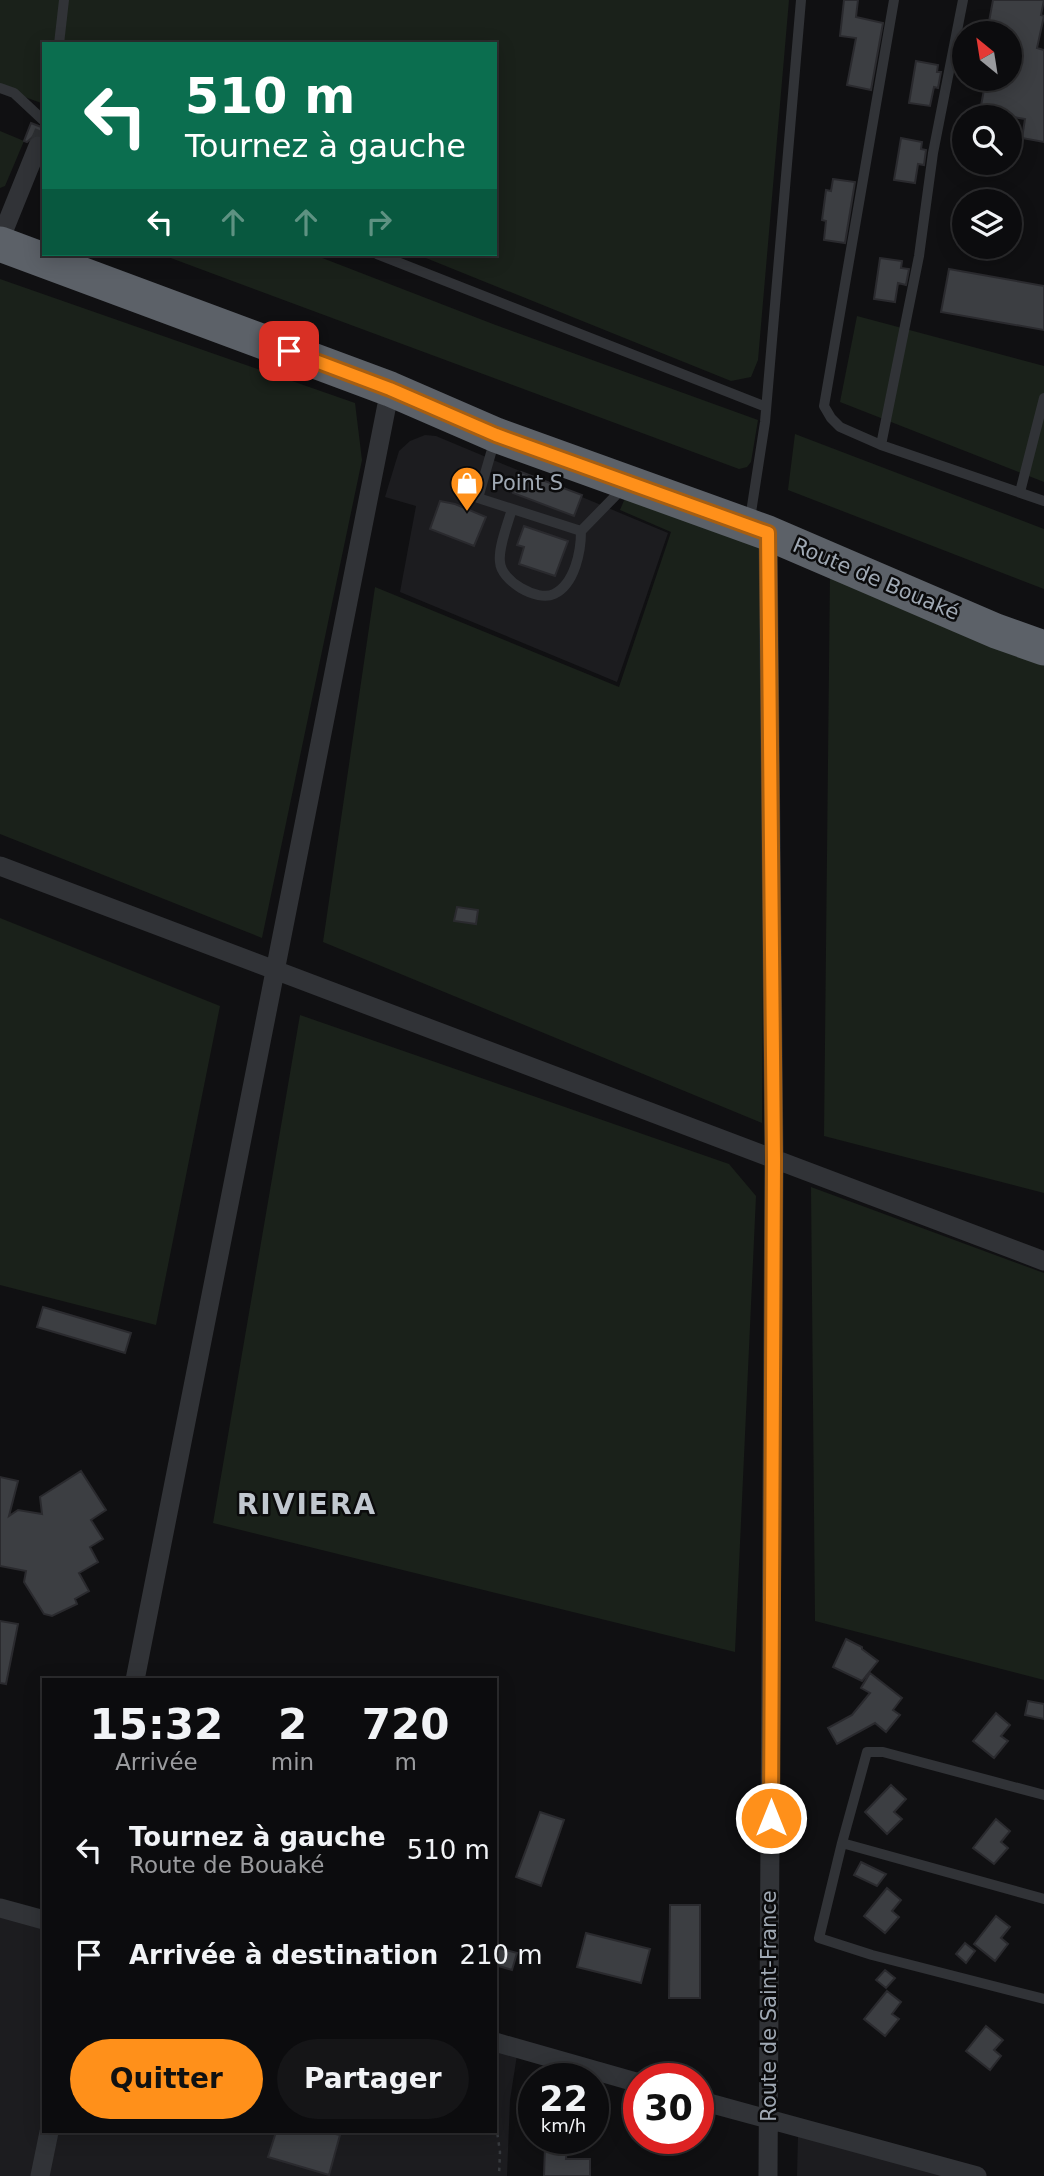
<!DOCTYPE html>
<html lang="fr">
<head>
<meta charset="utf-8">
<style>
  body { margin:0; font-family:"DejaVu Sans",sans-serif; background:#151517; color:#f1f3f6; height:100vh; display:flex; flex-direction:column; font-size:26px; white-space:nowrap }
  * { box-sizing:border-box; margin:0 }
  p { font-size:23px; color:#9a9b9e }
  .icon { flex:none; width:38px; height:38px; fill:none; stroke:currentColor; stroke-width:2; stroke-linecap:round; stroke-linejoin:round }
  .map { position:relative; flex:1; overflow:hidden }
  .sheet { position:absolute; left:42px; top:1678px; width:455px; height:455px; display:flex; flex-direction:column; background:#0c0c0e; border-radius:0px; box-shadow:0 4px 18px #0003,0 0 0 2px #2c2c2e }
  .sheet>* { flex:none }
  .guide { position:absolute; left:42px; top:42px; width:455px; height:214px; border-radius:0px; box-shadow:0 4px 18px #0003,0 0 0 2px #2c2c2e; background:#0b6e4f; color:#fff; overflow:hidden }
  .needle { width:46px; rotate:330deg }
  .controls { position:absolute; left:952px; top:21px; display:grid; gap:14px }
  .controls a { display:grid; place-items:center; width:70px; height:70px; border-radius:50%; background:#0c0c0e; box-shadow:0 4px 18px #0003,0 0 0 2px #2c2c2e; font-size:35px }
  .speed { position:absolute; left:518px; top:2063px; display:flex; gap:14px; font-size:35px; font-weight:700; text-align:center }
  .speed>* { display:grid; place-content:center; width:91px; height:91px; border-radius:50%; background:#0c0c0e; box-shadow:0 4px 18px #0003,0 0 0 2px #2c2c2e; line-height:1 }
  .speed small { font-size:18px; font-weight:400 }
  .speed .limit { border:10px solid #d22; background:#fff; color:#111 }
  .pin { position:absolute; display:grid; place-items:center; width:60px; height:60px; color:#fff; margin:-30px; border-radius:14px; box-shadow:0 4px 10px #0006 }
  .me { position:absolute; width:77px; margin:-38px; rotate:0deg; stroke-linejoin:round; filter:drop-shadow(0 0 5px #0008) }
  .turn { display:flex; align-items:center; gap:24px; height:147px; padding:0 28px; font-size:32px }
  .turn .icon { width:91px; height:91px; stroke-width:2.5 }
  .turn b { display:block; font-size:49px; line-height:60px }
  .lanes { display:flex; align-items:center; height:66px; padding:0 28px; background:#0003; justify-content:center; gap:35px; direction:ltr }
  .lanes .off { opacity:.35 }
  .eta { display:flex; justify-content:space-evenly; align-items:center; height:119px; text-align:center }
  .eta b { font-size:42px; font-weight:700; line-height:49px }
  .primary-button { display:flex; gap:14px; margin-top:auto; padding:14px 28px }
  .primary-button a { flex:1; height:80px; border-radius:42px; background:#ff901a; color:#111; font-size:28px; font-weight:700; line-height:80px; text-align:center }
  .primary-button a+a { background:#151517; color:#f1f3f6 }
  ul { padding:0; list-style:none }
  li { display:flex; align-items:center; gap:21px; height:105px; padding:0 28px }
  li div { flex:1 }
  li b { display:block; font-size:26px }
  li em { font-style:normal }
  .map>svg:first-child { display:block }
</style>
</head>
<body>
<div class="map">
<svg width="1044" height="2176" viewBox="0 0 1044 2176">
  <rect width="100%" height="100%" fill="#101012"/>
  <path fill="#1c1c1f" d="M 425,435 L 436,436 L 668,533 L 617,682 L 400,592 L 416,506 L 385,497 L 399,451 L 410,441 Z
    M 0,1912 L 44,1925 L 44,2132 L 495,2132 L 495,2049 L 517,2055 L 510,2100 L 507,2176 L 0,2176 Z
    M 798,2136 L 952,2176 L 797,2176 Z"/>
  <path fill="#1a211a" d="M 0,0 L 789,0 L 758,360 L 751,377 L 731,381 L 416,254 L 495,254 L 495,44 L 44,44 L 44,104 L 0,88 Z
    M 0,131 L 24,141 L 5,186 L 0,188 Z
    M 160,254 L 312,254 L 493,324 L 758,420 L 751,462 L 747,467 L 739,469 Z
    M 0,279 L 355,403 L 362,460 L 262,938 L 0,834 Z
    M 857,316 L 1044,366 L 1044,482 L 840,402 Z
    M 795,434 L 1044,529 L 1044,589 L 788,490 Z
    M 630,486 L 766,534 L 762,1123 L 323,942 L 375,587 L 619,687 L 671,532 L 620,510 Z
    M 830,573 L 1044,654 L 1044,1193 L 824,1136 Z
    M 0,918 L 220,1006 L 156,1325 L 0,1285 Z
    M 300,1015 L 729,1164 L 756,1196 L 735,1652 L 213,1523 Z
    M 811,1187 L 1044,1273 L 1044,1680 L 815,1621 Z"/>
  <path fill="#3c3e42" stroke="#2a2a2e" stroke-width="2" d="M 844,0 L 858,0 L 856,17 L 883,23 L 871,90 L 847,85 L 856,38 L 840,36 Z
    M 993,0 L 1044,0 L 1041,15 L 1044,16 L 1037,48 L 1044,50 L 1044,142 L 1022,138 L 1025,119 L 980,111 L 986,79 L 1010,79 L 1010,31 L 988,27 Z
    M 916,61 L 938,65 L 937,72 L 941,72 L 938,88 L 934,87 L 930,106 L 909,103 Z
    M 31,123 L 44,128 L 44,135 L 36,134 L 27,142 L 24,141 Z
    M 901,138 L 922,142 L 921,149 L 926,150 L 924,165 L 918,164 L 915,183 L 894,180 Z
    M 833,179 L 855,182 L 845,243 L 824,240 L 826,221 L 822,220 L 826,190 L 831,191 Z
    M 880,258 L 902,261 L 901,268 L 909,269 L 906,285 L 898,283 L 895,302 L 874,299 Z
    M 949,269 L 1044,286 L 1044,330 L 941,312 Z
    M 521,472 L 582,495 L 574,516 L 513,493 Z
    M 440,501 L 455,504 L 486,517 L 474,546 L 430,529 Z
    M 524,526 L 568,541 L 555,576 L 519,564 L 524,547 L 517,545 Z
    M 457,907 L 478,910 L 476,924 L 454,921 Z
    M 43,1307 L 131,1333 L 125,1353 L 37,1327 Z
    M 81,1471 L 106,1510 L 91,1520 L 103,1539 L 90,1547 L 98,1562 L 79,1573 L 89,1591 L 75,1599 L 77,1604 L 52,1616 L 44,1614 L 24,1582 L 26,1571 L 0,1566 L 0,1477 L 18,1481 L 9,1516 L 18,1510 L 42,1514 L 40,1497 Z
    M 0,1621 L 18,1624 L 6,1684 L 0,1683 Z
    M 846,1639 L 862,1647 L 862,1649 L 878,1661 L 862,1681 L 833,1667 Z
    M 870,1673 L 902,1698 L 893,1710 L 900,1715 L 886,1732 L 875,1723 L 837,1744 L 828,1728 L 852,1715 L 870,1693 L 861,1688 Z
    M 1028,1701 L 1044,1704 L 1044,1719 L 1025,1715 Z
    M 996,1713 L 1010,1725 L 1001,1736 L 1008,1741 L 994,1758 L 973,1741 Z
    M 891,1785 L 906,1799 L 894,1812 L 902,1819 L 887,1834 L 865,1812 Z
    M 540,1812 L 564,1820 L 541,1886 L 516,1877 Z
    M 996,1819 L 1010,1831 L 1001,1842 L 1008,1848 L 994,1864 L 973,1848 Z
    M 861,1862 L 886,1874 L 877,1886 L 854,1875 Z
    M 887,1888 L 901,1900 L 892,1911 L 899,1917 L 885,1933 L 864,1916 Z
    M 670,1905 L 700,1905 L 700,1998 L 669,1998 Z
    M 996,1916 L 1010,1927 L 1001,1938 L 1008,1944 L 995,1961 L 974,1944 Z
    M 586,1933 L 650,1949 L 641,1983 L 577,1967 Z
    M 965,1943 L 975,1951 L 966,1963 L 956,1954 Z
    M 495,1947 L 517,1953 L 512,1970 L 495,1965 Z
    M 885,1970 L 895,1978 L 886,1988 L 876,1980 Z
    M 887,1991 L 901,2002 L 892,2014 L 899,2019 L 885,2036 L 864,2019 Z
    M 986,2026 L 1003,2040 L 994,2050 L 1001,2056 L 990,2070 L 966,2051 Z
    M 276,2132 L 327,2132 L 340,2135 L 329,2175 L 268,2157 Z
    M 545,2147 L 567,2147 L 566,2159 L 590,2159 L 590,2176 L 544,2176 Z"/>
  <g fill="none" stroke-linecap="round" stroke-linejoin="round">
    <path stroke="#2d2f32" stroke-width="19" stroke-dasharray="19 10" stroke-linecap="butt" d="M 38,146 L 44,132"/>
    <path stroke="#373a3e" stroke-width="2.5" stroke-dasharray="3.5 5" stroke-linecap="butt" d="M 495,2117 L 500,2152 L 499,2176"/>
    <path stroke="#313337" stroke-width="10" d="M 894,0 L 824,406 L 831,418 L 840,427 L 881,445 L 1044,501
      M 59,44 L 64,0
      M 0,88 L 14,93 L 44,121
      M 377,254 L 766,407
      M 495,439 L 478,498 L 581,531 L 623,488
      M 881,445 L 919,256 L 933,153 L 963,0
      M 1020,492 L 1044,398
      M 512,509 C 508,523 498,548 500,562 C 501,581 537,602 554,594 C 575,584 581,551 581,531
      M 750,519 L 765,422 L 801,0
      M 1044,1795 L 883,1752 L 867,1752 L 842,1843 L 819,1938 L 872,1955 L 1044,1999
      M 842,1843 L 1044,1899"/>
    <path stroke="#313337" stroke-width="19" d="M 0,240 L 38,146
      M 0,866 L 1044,1261
      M 135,1680 L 390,389
      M 0,1908 L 44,1920
      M 495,2042 L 639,2083
      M 698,2100 L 977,2176
      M 40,2176 L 49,2132
      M 768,2176 L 774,1160 L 768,533"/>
    <path stroke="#5c6168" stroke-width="35" d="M 0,244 L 390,389 L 496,435 L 768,533 L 996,631 L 1044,648"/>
  </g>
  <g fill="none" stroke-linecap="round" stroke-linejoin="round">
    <defs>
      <path id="route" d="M 289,351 L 390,389 L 496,435 L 768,533 L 774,1160 L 771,1818"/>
    </defs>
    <use href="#route" stroke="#a65e11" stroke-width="18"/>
    <use href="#route" stroke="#ff901a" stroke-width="12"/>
  </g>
  <defs>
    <symbol id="shop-pin" viewBox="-11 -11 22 30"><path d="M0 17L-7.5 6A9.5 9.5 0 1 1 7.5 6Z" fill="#ff901a" stroke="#0b0b0c"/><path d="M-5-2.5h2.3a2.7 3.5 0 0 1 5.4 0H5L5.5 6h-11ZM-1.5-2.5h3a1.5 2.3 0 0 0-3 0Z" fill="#fff"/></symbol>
  </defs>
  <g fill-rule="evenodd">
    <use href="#shop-pin" x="448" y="464" width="38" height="52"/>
  </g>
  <g text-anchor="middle" stroke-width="5" stroke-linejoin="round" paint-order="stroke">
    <g font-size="21" fill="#a0a9b4" stroke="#0b0b0c" text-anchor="start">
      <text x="491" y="490">Point S</text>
    </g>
    <g font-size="21" fill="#a0a9b4" stroke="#0b0b0c">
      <text transform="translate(876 579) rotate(23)" y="7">Route de Bouaké</text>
      <text transform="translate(769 2006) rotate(-90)" y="7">Route de Saint-France</text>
    </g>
    <g font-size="28" font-weight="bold" letter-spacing="2" fill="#c1c7cf" stroke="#0b0b0c">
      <text x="307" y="1514">RIVIERA</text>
    </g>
  </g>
</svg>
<div class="controls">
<a><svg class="needle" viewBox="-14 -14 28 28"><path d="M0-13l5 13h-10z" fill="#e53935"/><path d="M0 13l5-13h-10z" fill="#9a9b9e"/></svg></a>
<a><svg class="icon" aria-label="search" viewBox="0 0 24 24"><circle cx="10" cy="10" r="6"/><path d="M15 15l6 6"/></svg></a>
<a><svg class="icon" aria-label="layers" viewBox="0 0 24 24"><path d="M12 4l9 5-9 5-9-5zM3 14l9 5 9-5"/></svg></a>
</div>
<div class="speed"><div>22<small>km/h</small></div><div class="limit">30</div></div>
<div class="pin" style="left:289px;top:351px;background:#d93025"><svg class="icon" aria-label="arrive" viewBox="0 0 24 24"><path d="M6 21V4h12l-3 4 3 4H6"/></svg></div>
<svg class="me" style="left:771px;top:1818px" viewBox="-20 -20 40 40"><circle r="17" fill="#ff901a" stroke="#fff" stroke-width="3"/><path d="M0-11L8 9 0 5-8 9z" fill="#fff"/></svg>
<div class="guide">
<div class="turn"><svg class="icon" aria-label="left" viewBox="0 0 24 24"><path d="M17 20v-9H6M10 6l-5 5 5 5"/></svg><div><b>510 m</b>Tournez à gauche</div></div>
<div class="lanes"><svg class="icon" aria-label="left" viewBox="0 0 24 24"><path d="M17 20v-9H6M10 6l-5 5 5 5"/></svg><svg class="icon off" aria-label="ahead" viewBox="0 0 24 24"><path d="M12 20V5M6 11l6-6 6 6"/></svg><svg class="icon off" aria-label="ahead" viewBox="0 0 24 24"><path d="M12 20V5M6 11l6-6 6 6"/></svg><svg class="icon off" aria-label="right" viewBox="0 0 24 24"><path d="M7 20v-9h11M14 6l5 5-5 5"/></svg></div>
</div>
<section class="sheet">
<div class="eta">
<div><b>15:32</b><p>Arrivée</p></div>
<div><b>2</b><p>min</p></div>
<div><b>720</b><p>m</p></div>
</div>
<ul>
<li><svg class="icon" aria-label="left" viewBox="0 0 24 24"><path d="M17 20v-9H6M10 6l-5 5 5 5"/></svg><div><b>Tournez à gauche</b><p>Route de Bouaké</p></div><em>510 m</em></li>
<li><svg class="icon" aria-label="arrive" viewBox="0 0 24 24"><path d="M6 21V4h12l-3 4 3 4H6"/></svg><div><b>Arrivée à destination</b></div><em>210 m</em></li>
</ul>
<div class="primary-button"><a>Quitter</a><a>Partager</a></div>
</section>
</div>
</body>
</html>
